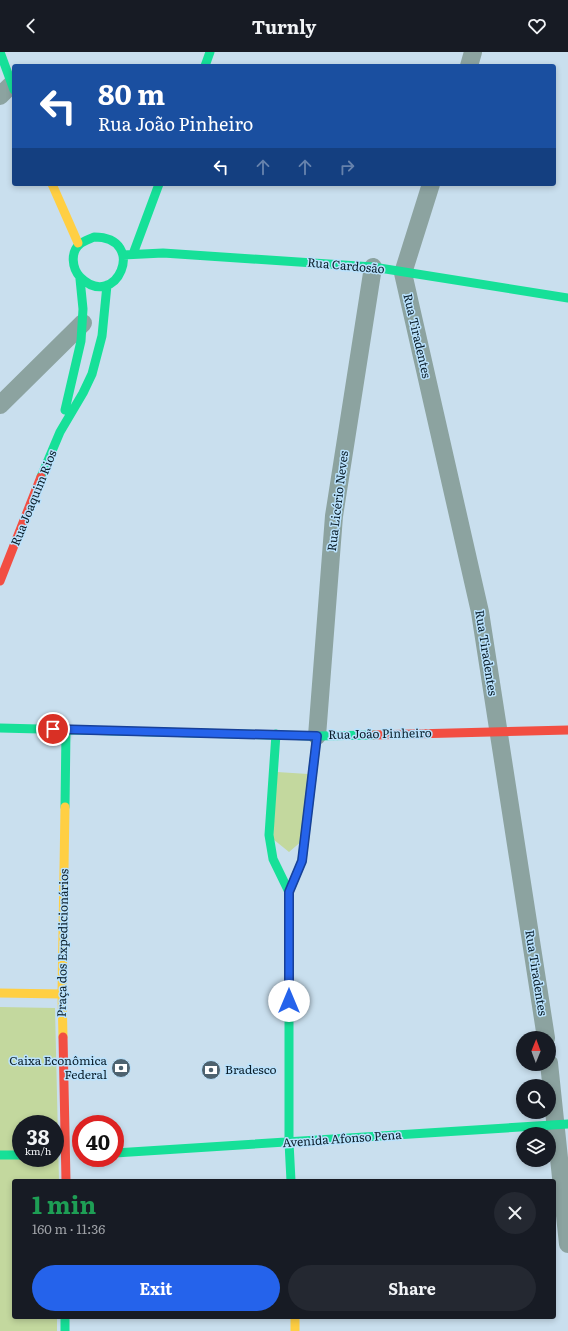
<!DOCTYPE html>
<html lang="en">
<head>
<meta charset="utf-8">
<style>
  body { margin:0; font-family:Literata,serif; background:#242831; color:#f1f3f6; height:100vh; display:flex; flex-direction:column; font-size:15px; white-space:nowrap }
  * { box-sizing:border-box; margin:0 }
  p { font-size:13px; color:#9ea1a6 }
  .icon { flex:none; width:22px; height:22px; fill:none; stroke:currentColor; stroke-width:2; stroke-linecap:round; stroke-linejoin:round }
  .map { position:relative; flex:1; overflow:hidden }
  .sheet { position:absolute; left:12px; top:1127px; width:544px; height:140px; display:flex; flex-direction:column; background:#171b24; border-radius:4px; box-shadow:0 2px 6px #0003 }
  .sheet>* { flex:none }
  .guide { position:absolute; left:12px; top:12px; width:544px; height:122px; border-radius:4px; box-shadow:0 2px 6px #0003; background:#1a4fa0; color:#fff; overflow:hidden }
  .needle { width:26px; rotate:1deg }
  .buttons { position:absolute; left:516px; top:979px; display:grid; gap:8px }
  .buttons a { display:grid; place-items:center; width:40px; height:40px; border-radius:50%; background:#171b24; box-shadow:0 2px 6px #0003; font-size:20px }
  .speed { position:absolute; left:12px; top:1063px; display:flex; gap:8px; font-size:20px; font-weight:700; text-align:center }
  .speed>* { display:grid; place-content:center; width:52px; height:52px; border-radius:50%; background:#171b24; box-shadow:0 2px 6px #0003; line-height:1 }
  .speed small { font-size:10px; font-weight:400 }
  .speed .limit { border:6px solid #d22; background:#fff; color:#111 }
  .pin { position:absolute; display:grid; place-items:center; width:34px; height:34px; color:#fff; margin:-17px; border:2px solid #fff; border-radius:50%; box-shadow:0 1px 4px #0007 }
  .me { position:absolute; width:44px; margin:-22px; rotate:0deg; stroke-linejoin:round; filter:drop-shadow(0 0 3px #0008) }
  .turn { display:flex; align-items:center; gap:14px; height:84px; padding:0 20px; font-size:18px }
  .turn .icon { width:52px; height:52px; stroke-width:2.5 }
  .turn b { display:block; font-size:28px; line-height:34px }
  .lanes { display:flex; align-items:center; height:38px; padding:0 20px; background:#0003; justify-content:center; gap:20px; direction:ltr }
  .lanes .off { opacity:.35 }
  .round { display:grid; place-items:center; flex:none; width:42px; height:42px; border-radius:21px; background:#242831 }
  .summary { display:flex; align-items:center; justify-content:space-between; height:68px; padding:0 20px }
  h1 { font-size:24px; font-weight:700; line-height:30px; color:#1e9e55 }
  .cta { display:flex; gap:8px; margin-top:auto; padding:8px 20px }
  .cta a { flex:1; height:46px; border-radius:24px; background:#2563eb; color:#fff; font-size:16px; font-weight:700; line-height:46px; text-align:center }
  .cta a+a { background:#242831; color:#f1f3f6 }
  header { display:flex; justify-content:space-between; align-items:center; height:52px; padding:0 20px; background:#171b24; font-size:18px; font-weight:700 }
  .map>svg:first-child { display:block }
</style>
</head>
<body>
<header><svg class="icon" aria-label="back" viewBox="0 0 24 24"><path d="M15 5l-7 7 7 7"/></svg>Turnly<svg class="icon" aria-label="heart" viewBox="0 0 24 24"><path d="M12 20l-8-8c-3-5 5-10 8-4 3-6 11-1 8 4z"/></svg></header>
<div class="map">
<svg width="568" height="1279" viewBox="0 0 568 1279">
  <rect width="100%" height="100%" fill="#c9dfee"/>
  <path fill="#c3d89e" fill-rule="evenodd" d="M 277,720 L 308,722 L 303,788 L 289,800 L 273,787 Z
    M 0,955 L 55,956 L 59,1129 L 14,1129 L 14,1265 L 57,1265 L 57,1279 L 0,1279 ZM 21,1072 L 55,1072 L 55,1106 L 21,1106 Z"/>
  <g fill="none" stroke-linecap="round" stroke-linejoin="round">
    <path stroke="#8ca3a0" stroke-width="18" d="M 469,14 L 473,0
      M 0,44 L 12,32
      M 431,132 L 403,221 L 480,560 L 546,986
      M 0,353 L 83,271
      M 317,684 L 334,464 L 373,215
      M 549,1011 L 568,1192"/>
    <path stroke="#16e098" stroke-width="9" d="M 0,0 L 14,38
      M 205,14 L 210,0
      M 94,185 C 149,185 116,261 80,225 C 72,216 70,200 80,192 C 84,189 90,187 94,185 Z
      M 133,202 L 159,132
      M 123,203 L 163,201 L 373,215 L 568,246
      M 65,358 L 81,289 L 83,257 L 80,227
      M 41,425 L 60,380 L 83,341 L 92,322 L 102,284 L 107,233
      M 0,676 L 317,684 L 374,683
      M 276,682 L 269,783 L 273,807 L 289,840
      M 65,755 L 66,678
      M 115,1101 L 568,1072
      M 0,1103 L 21,1103
      M 291,1129 L 289,1090 L 289,840 L 302,809 L 317,684
      M 65,1265 L 65,1279"/>
    <path stroke="#ffcf43" stroke-width="9" d="M 52,132 L 78,191
      M 0,941 L 62,942
      M 63,985 L 62,942 L 65,755
      M 295,1265 L 295,1279"/>
    <path stroke="#f24e42" stroke-width="9" d="M 0,529 L 41,425
      M 374,683 L 568,678
      M 63,985 L 66,1129"/>
  </g>
  <g fill="none" stroke-linecap="round" stroke-linejoin="round">
    <defs>
      <path id="route" d="M 53,677 L 317,684 L 302,809 L 289,840 L 289,949"/>
    </defs>
    <use href="#route" stroke="#184099" stroke-width="10"/>
    <use href="#route" stroke="#2563eb" stroke-width="7"/>
  </g>
  <defs>
    <symbol id="bank-disc" viewBox="-11 -11 22 22"><circle r="9.5" fill="#4d626f" stroke="#bae2fd"/><path d="M-6-4H6V4H-6ZM0-2.3a2.3 2.3 0 1 0 0 4.6a2.3 2.3 0 1 0 0-4.6Z" fill="#fff"/></symbol>
  </defs>
  <g fill-rule="evenodd">
    <use href="#bank-disc" x="110" y="1005" width="22" height="22"/>
    <use href="#bank-disc" x="200" y="1007" width="22" height="22"/>
  </g>
  <g text-anchor="middle" stroke-width="3" stroke-linejoin="round" paint-order="stroke">
    <g font-size="12" fill="#0a1e2a" stroke="#bae2fd">
      <text transform="translate(346 214) rotate(5)" y="4">Rua Cardosão</text>
      <text transform="translate(417 284) rotate(77)" y="4">Rua Tiradentes</text>
      <text transform="translate(34 446) rotate(-68)" y="4">Rua Joaquim Rios</text>
      <text transform="translate(338 449) rotate(-83)" y="4">Rua Licério Neves</text>
      <text transform="translate(486 601) rotate(81)" y="4">Rua Tiradentes</text>
      <text transform="translate(380 682) rotate(-1)" y="4">Rua João Pinheiro</text>
      <text transform="translate(63 891) rotate(-89)" y="4">Praça dos Expedicionários</text>
      <text transform="translate(536 921) rotate(81)" y="4">Rua Tiradentes</text>
      <text transform="translate(342 1087) rotate(-4)" y="4">Avenida Afonso Pena</text>
    </g>
    <g font-size="12" fill="#0a1e2a" stroke="#bae2fd" text-anchor="end">
      <text x="107" y="1013">Caixa Econômica<tspan x="107" dy="14">Federal</tspan></text>
      <text x="225" y="1022" text-anchor="start">Bradesco</text>
    </g>
  </g>
</svg>
<div class="buttons">
<a><svg class="needle" viewBox="-14 -14 28 28"><path d="M0-13l5 13h-10z" fill="#e53935"/><path d="M0 13l5-13h-10z" fill="#9ea1a6"/></svg></a>
<a><svg class="icon" aria-label="search" viewBox="0 0 24 24"><circle cx="10" cy="10" r="6"/><path d="M15 15l6 6"/></svg></a>
<a><svg class="icon" aria-label="layers" viewBox="0 0 24 24"><path d="M12 4l9 5-9 5-9-5zM3 14l9 5 9-5"/></svg></a>
</div>
<div class="speed"><div>38<small>km/h</small></div><div class="limit">40</div></div>
<div class="pin" style="left:53px;top:677px;background:#d93025"><svg class="icon" aria-label="arrive" viewBox="0 0 24 24"><path d="M6 21V4h12l-3 4 3 4H6"/></svg></div>
<svg class="me" style="left:289px;top:949px" viewBox="-20 -20 40 40"><circle r="19" fill="#fff"/><path d="M0-13L10 11 0 6-10 11z" fill="#2563eb"/></svg>
<div class="guide">
<div class="turn"><svg class="icon" aria-label="left" viewBox="0 0 24 24"><path d="M17 20v-9H6M10 6l-5 5 5 5"/></svg><div><b>80 m</b>Rua João Pinheiro</div></div>
<div class="lanes"><svg class="icon" aria-label="left" viewBox="0 0 24 24"><path d="M17 20v-9H6M10 6l-5 5 5 5"/></svg><svg class="icon off" aria-label="ahead" viewBox="0 0 24 24"><path d="M12 20V5M6 11l6-6 6 6"/></svg><svg class="icon off" aria-label="ahead" viewBox="0 0 24 24"><path d="M12 20V5M6 11l6-6 6 6"/></svg><svg class="icon off" aria-label="right" viewBox="0 0 24 24"><path d="M7 20v-9h11M14 6l5 5-5 5"/></svg></div>
</div>
<section class="sheet">
<div class="summary"><div><h1>1 min</h1><p>160 m · 11:36</p></div><a class="round"><svg class="icon" aria-label="close" viewBox="0 0 24 24"><path d="M6 6l12 12M18 6L6 18"/></svg></a></div>
<div class="cta"><a>Exit</a><a>Share</a></div>
</section>
</div>
</body>
</html>
